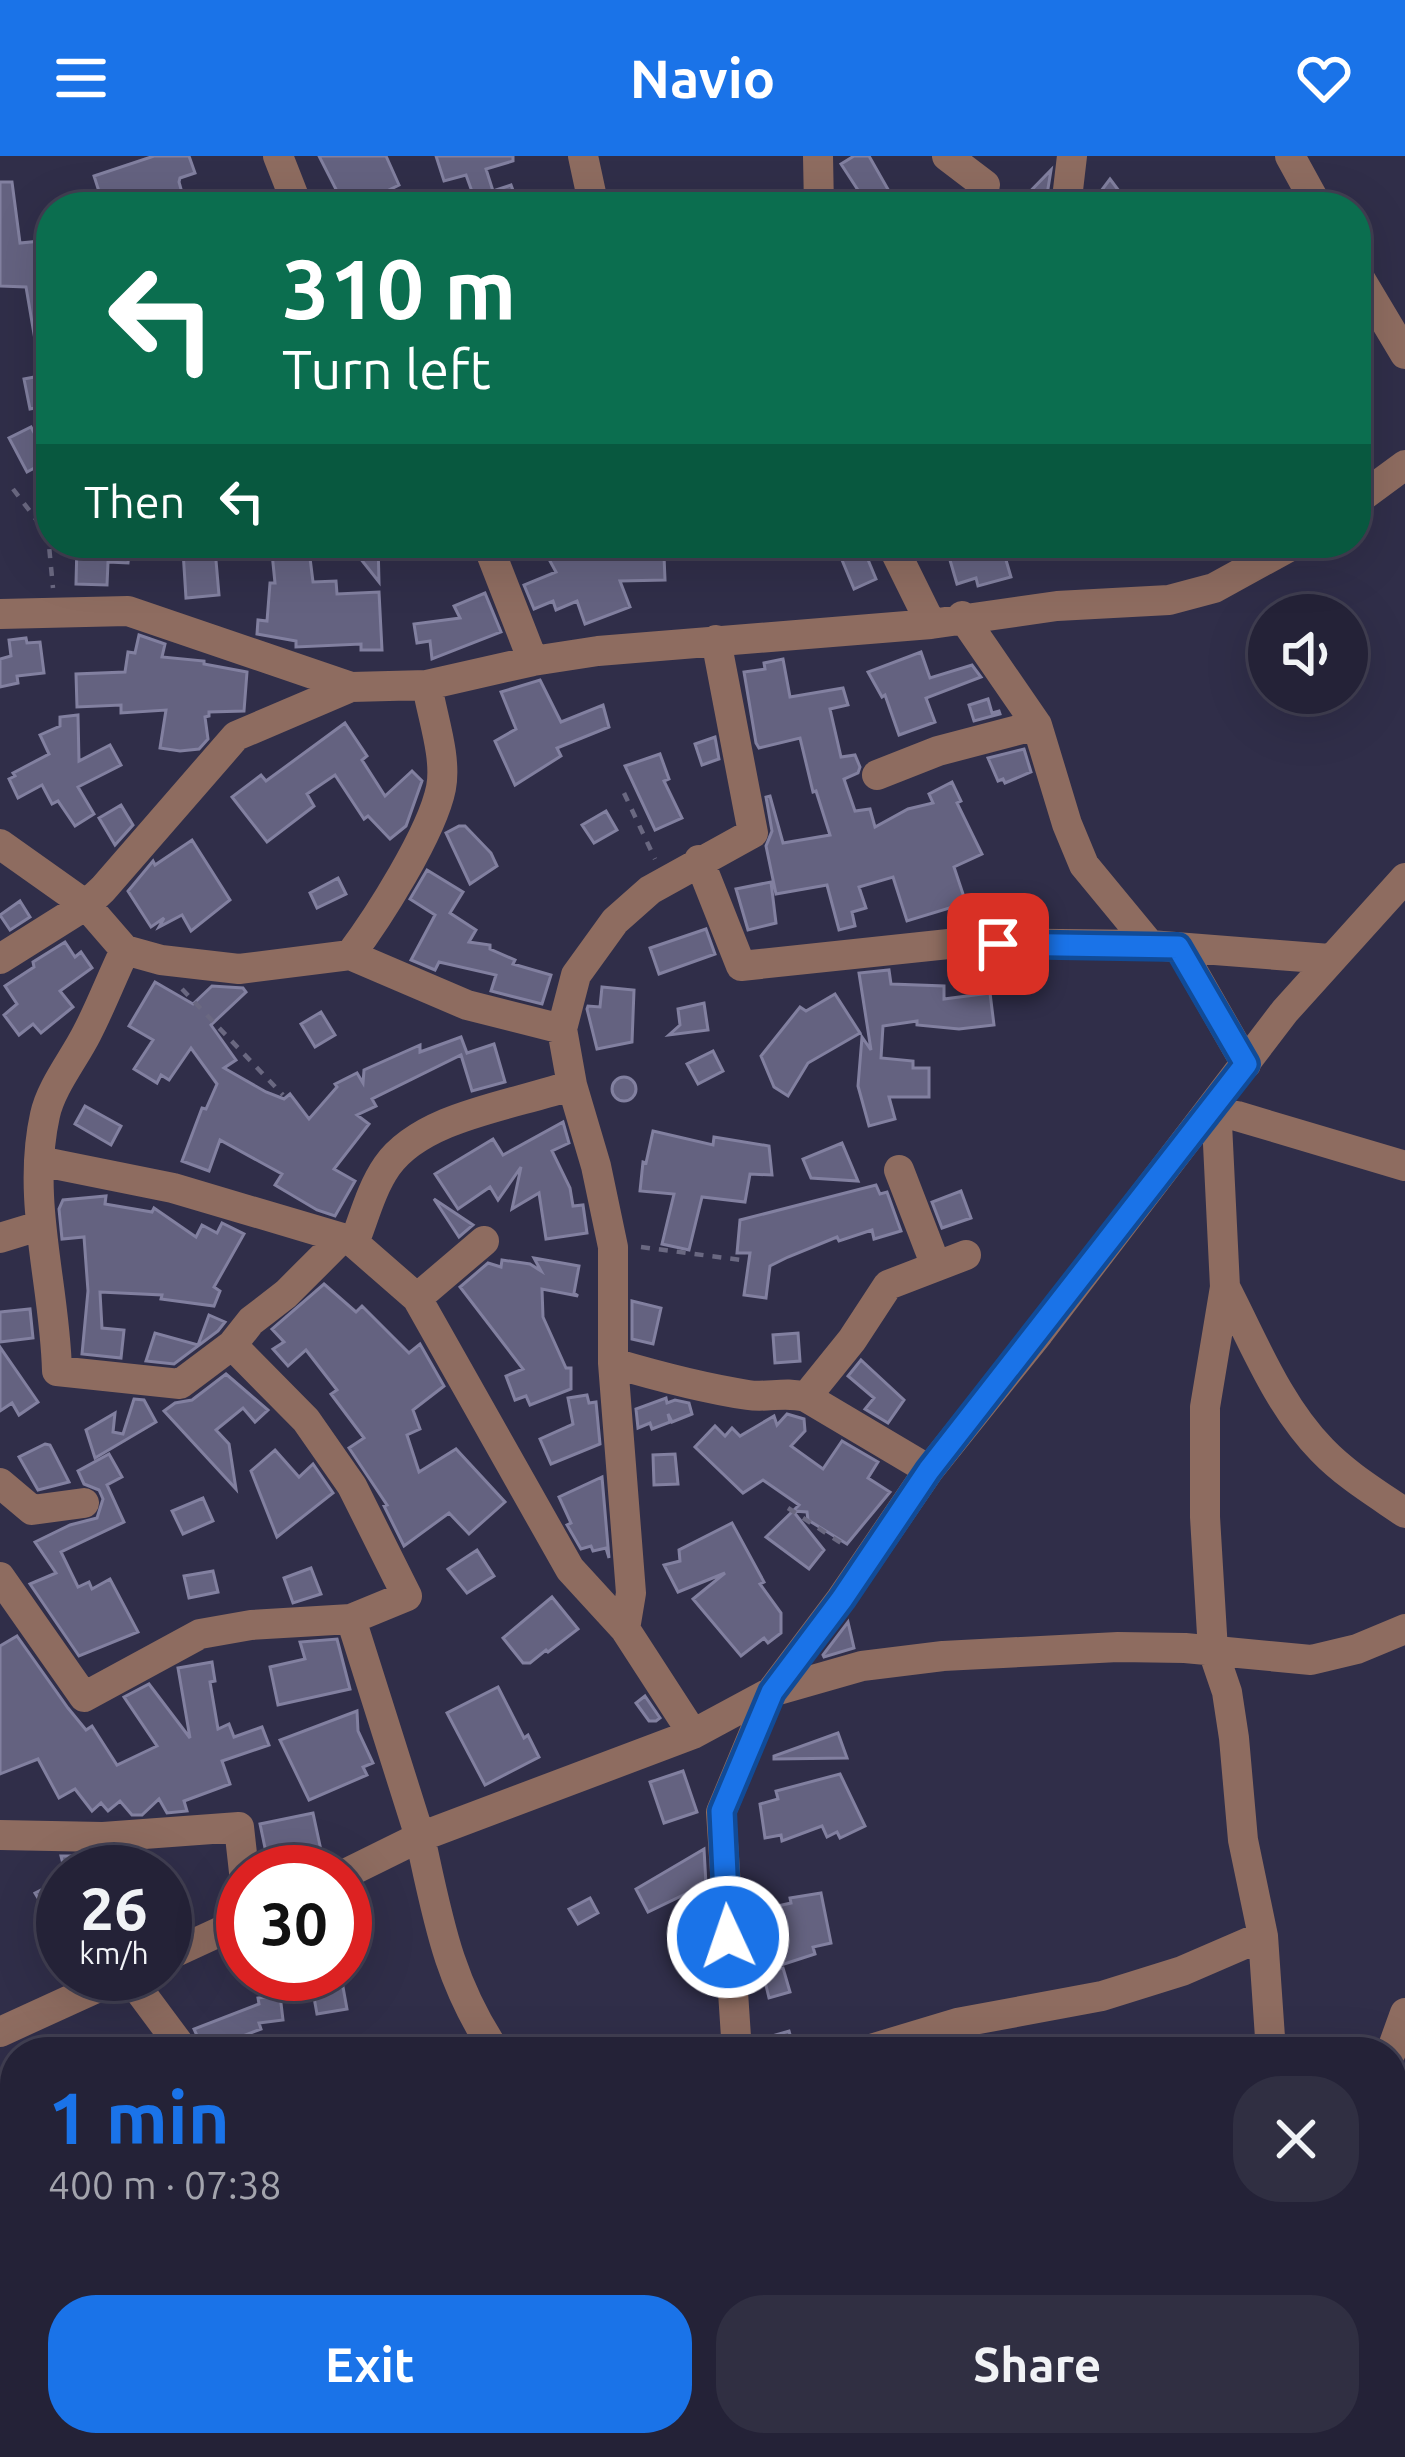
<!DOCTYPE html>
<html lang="en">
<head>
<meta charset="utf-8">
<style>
  body { margin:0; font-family:Ubuntu,sans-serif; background:#302f42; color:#f1f3f6; height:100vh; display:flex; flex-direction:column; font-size:45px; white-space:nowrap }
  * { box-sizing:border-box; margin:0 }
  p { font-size:39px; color:#a3a4ad }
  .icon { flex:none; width:66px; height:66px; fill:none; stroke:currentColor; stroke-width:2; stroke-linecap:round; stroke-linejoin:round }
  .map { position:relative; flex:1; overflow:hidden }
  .drawer { position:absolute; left:0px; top:1881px; width:1407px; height:420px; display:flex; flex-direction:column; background:#242237; border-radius:48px 48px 0 0; box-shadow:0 12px 48px #0002,0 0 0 3px #413f52 }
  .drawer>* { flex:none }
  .hud { position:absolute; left:36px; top:36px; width:1335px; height:366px; border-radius:48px; box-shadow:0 12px 48px #0002,0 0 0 3px #413f52; background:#0b6e4f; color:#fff; overflow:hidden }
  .buttons { position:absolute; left:1248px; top:438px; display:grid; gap:24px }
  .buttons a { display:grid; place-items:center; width:120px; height:120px; border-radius:50%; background:#242237; box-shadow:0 12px 48px #0002,0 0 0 3px #413f52; font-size:60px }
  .speed { position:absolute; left:36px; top:1689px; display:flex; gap:24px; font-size:60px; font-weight:700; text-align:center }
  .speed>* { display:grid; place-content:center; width:156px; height:156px; border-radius:50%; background:#242237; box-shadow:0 12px 48px #0002,0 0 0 3px #413f52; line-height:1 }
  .speed small { font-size:30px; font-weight:400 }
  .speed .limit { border:18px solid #d22; background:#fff; color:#111 }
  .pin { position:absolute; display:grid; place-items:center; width:102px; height:102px; color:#fff; margin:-51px; border-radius:24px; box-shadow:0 6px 18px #0006 }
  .me { position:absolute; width:132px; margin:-66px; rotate:357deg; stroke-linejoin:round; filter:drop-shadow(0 0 9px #0008) }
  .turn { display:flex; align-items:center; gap:42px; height:252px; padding:0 48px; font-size:54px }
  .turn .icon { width:156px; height:156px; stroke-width:2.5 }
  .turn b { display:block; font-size:84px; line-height:102px }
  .then { display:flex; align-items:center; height:114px; padding:0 48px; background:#0003; gap:24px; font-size:45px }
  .round { display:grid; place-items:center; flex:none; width:126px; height:126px; border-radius:48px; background:#302f42 }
  .overview { display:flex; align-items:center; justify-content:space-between; height:204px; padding:0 48px }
  h1 { font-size:72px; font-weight:600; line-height:90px; color:#1a73e8 }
  .action { display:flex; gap:24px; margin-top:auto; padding:24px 48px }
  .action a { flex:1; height:138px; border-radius:48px; background:#1a73e8; color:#fff; font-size:48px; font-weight:600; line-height:138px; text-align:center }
  .action a+a { background:#302f42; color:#f1f3f6 }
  header { display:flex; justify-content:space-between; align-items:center; height:156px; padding:0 48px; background:#1a73e8; color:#fff; font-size:54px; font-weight:600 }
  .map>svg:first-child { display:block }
</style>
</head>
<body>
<header><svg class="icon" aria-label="menu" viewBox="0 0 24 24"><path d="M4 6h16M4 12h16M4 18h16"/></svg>Navio<svg class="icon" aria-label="heart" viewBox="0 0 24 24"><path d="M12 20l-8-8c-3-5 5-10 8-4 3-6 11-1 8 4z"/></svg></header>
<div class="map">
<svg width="1405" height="2301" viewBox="0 0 1405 2301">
  <rect width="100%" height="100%" fill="#302e49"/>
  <path fill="#646280" stroke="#8280a0" stroke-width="3" d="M 154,0 L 189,0 L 195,17 L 180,22 L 179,26 L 186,51 L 104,51 L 94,20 Z
    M 319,0 L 386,0 L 399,29 L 383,37 L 390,51 L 345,51 Z
    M 436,0 L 513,0 L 513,5 L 486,13 L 493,35 L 511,29 L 519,51 L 456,51 L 456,47 L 474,41 L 466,19 L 444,25 Z
    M 854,0 L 869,0 L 898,51 L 869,51 L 841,8 Z
    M 1051,14 L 1045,51 L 1015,51 Z
    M 1110,23 L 1131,51 L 1089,51 Z
    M 0,26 L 12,26 L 20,87 L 51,84 L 51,249 L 30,253 L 24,223 L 45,219 L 41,219 L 26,131 L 0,130 Z
    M 31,271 L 49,304 L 27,316 L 9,282 Z
    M 77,387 L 130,387 L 128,407 L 108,406 L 107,429 L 76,428 Z
    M 348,387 L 378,387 L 379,426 Z
    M 556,387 L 606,387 L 612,402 L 664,400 L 665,424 L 620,425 L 630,451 L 585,468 L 577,445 L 556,454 L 553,445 L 534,453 L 524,429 L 556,416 L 544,394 Z
    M 945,387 L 1001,387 L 1011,421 L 978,430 L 976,422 L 957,428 Z
    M 215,393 L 219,439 L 186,442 L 183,395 Z
    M 309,394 L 313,426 L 336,425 L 337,438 L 379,436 L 382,494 L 361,494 L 361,488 L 296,491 L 296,485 L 257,478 L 258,464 L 267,465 L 270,427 L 275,427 L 272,397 Z
    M 864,394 L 876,423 L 854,433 L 842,404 Z
    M 485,437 L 501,476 L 432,503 L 430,485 L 417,487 L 414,468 L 460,462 L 454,450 Z
    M 139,479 L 165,488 L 162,501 L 204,505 L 204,508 L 247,516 L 244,555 L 209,556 L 209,560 L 205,561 L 208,583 L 199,593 L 180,595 L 160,592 L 166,554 L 121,557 L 121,549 L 77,551 L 76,518 L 125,516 L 128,496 L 135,497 Z
    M 26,482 L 27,487 L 40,486 L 44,517 L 17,520 L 18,527 L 0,531 L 0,503 L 11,500 L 9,484 Z
    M 921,496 L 930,522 L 972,509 L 981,521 L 926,542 L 935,566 L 899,579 L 885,539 L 882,541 L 868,516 Z
    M 783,503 L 790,541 L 843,532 L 848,549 L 830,553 L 841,601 L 855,599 L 860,611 L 858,617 L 844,623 L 855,655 L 870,653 L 875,671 L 908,653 L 933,647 L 929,638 L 952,626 L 961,645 L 957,647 L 982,698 L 954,711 L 966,747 L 907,765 L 893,721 L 859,731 L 866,752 L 852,756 L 855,770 L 839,774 L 827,729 L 776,738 L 766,690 L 772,675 L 766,641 L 770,640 L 783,687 L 830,679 L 816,635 L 813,636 L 800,582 L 759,592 L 756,587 L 744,516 L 765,513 L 764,507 Z
    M 540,524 L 561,566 L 603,549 L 609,571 L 557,592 L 561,600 L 515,629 L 495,585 L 516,573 L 501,536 Z
    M 988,543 L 992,557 L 999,555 L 1000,558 L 974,565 L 969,549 Z
    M 78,559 L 79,605 L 110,589 L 121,609 L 78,631 L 94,658 L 75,670 L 58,645 L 52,648 L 42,629 L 18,642 L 9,623 L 15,620 L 13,617 L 49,598 L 40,579 L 60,570 L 60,561 Z
    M 345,567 L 367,600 L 362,604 L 385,640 L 412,615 L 422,625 L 406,670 L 390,683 L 368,660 L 364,663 L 335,619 L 307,638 L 314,650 L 267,686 L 232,641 L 261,619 L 266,625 Z
    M 715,581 L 719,603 L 702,609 L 695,588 Z
    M 1024,593 L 1031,616 L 1005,627 L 1003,623 L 998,625 L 988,602 Z
    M 660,598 L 669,623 L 664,625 L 682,662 L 655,674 L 625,610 Z
    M 121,649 L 133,669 L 115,689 L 99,662 Z
    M 606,655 L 617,674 L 594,687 L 582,669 Z
    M 459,670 L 465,670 L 491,697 L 497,710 L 470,728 L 446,677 Z
    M 192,684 L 230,744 L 191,775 L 182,759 L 159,771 L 164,762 L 151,771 L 128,735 L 153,705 L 155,709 Z
    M 427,714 L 463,736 L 450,757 L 476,774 L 469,786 L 490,789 L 490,793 L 515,804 L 513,808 L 551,819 L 542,848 L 491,835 L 496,819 L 439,806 L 435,814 L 411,804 L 435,759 L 410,743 Z
    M 338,722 L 346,738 L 317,752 L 310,737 Z
    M 771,726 L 776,767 L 748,774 L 736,733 Z
    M 20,745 L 30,761 L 10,774 L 0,759 Z
    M 706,773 L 715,798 L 659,818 L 650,792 Z
    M 65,786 L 75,801 L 81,796 L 92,812 L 60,835 L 73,851 L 41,877 L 33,868 L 19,879 L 4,859 L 17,848 L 5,830 L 34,811 L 33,806 Z
    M 889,814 L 891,828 L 944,830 L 944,843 L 990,837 L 994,869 L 959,873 L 917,869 L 917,865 L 883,870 L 881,902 L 913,905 L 913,912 L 929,912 L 929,941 L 889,941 L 895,963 L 869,970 L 858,930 L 862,881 L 871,894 L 859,817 Z
    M 155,826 L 193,848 L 212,830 L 243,832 L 246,836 L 211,869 L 236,904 L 224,912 L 266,936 L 284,943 L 290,938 L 309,963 L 337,931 L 335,928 L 357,917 L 363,927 L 364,914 L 420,889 L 420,896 L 461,881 L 467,897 L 494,888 L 505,926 L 472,935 L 461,899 L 372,943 L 376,950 L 357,959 L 369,968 L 334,1013 L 355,1025 L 335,1060 L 317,1054 L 275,1029 L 282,1018 L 220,984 L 209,1015 L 182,1005 L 202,952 L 206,953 L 217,928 L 191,892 L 169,924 L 161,919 L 157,927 L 134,913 L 153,884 L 129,870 Z
    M 602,831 L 634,834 L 632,886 L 597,893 L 587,853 L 588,850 L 600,851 Z
    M 835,838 L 860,877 L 808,907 L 788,940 L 774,931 L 761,900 L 800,851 L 806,855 Z
    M 704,847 L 708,874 L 669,879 L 680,869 L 678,853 Z
    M 321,856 L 335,879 L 315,891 L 301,868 Z
    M 713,895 L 723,915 L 698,928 L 687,908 Z
    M612 933a12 12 0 1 1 24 0a12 12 0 1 1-24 0Z
    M 85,950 L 121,970 L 111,989 L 75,968 Z
    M 563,966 L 569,987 L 552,995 L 570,1032 L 573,1050 L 583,1049 L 587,1077 L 546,1083 L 539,1037 L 512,1053 L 521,1011 L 498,1044 L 490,1031 L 458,1053 L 435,1018 L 493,983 L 503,999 Z
    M 653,975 L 713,989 L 714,981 L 769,990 L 772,1019 L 750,1018 L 745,1046 L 702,1041 L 689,1094 L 662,1088 L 674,1038 L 640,1035 L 643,1006 L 646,1007 Z
    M 842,987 L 858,1025 L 811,1022 L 803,1003 Z
    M 876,1029 L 880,1038 L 887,1036 L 901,1075 L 874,1083 L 872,1074 L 839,1085 L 837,1081 L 788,1101 L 770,1110 L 766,1142 L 744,1139 L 750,1097 L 737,1097 L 740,1064 Z
    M 961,1035 L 971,1062 L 942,1072 L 932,1046 Z
    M 106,1040 L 105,1048 L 152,1056 L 154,1052 L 196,1081 L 202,1069 L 217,1077 L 222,1067 L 244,1078 L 214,1131 L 220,1135 L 214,1150 L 161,1143 L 162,1139 L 100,1136 L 102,1172 L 124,1174 L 121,1202 L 82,1198 L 88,1135 L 84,1081 L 62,1083 L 59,1053 L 63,1044 Z
    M 434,1043 L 473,1069 L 459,1081 Z
    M 534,1102 L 579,1110 L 574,1137 L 578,1140 L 542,1133 L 543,1161 L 566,1212 L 571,1212 L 571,1233 L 530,1249 L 526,1240 L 515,1244 L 506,1220 L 523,1213 L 460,1131 L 488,1107 L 501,1111 L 502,1104 L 530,1108 L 541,1115 Z
    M 324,1128 L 356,1156 L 362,1150 L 409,1197 L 420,1188 L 444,1230 L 413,1254 L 420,1273 L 407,1279 L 419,1316 L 456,1293 L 505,1346 L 469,1378 L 449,1357 L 404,1390 L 384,1350 L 387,1349 L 349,1292 L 364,1282 L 331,1238 L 337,1234 L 306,1194 L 288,1210 L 273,1193 L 284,1186 L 272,1173 Z
    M 632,1145 L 661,1152 L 653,1188 L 632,1183 Z
    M 30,1153 L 33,1182 L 0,1186 L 0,1156 Z
    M 209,1159 L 225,1166 L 218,1175 L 174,1208 L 146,1205 L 155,1177 L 198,1189 Z
    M 798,1177 L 800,1205 L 775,1207 L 773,1179 Z
    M 0,1191 L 38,1246 L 19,1259 L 12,1247 L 0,1255 Z
    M 861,1204 L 904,1244 L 888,1267 L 865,1253 L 874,1242 L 848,1220 Z
    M 226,1218 L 268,1254 L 255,1266 L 243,1252 L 216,1274 L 229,1288 L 236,1333 L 164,1255 L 175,1247 L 192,1244 Z
    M 587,1239 L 589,1247 L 596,1246 L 600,1288 L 551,1308 L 540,1283 L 573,1268 L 568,1242 Z
    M 666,1242 L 667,1247 L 675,1244 L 689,1247 L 692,1258 L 672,1266 L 668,1258 L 670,1266 L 652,1273 L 650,1267 L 638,1272 L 636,1253 Z
    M 134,1243 L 144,1244 L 156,1266 L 95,1302 L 86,1274 L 115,1257 L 113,1276 L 123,1278 Z
    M 787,1258 L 804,1263 L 805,1275 L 791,1290 L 823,1313 L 842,1285 L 878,1306 L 868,1322 L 890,1336 L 847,1388 L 808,1364 L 807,1356 L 793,1355 L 799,1349 L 763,1324 L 743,1337 L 695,1291 L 715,1270 L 725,1280 L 732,1272 L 740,1280 L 774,1260 L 777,1269 Z
    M 45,1288 L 50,1289 L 69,1326 L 38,1334 L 19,1301 Z
    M 275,1294 L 299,1321 L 313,1308 L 333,1337 L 277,1381 L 251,1315 Z
    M 109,1298 L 122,1321 L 107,1329 L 124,1366 L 61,1396 L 78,1431 L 89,1426 L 92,1433 L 110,1423 L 138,1476 L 79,1500 L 30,1428 L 56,1417 L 35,1386 L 70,1369 L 97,1362 L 103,1343 L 99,1334 L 84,1328 L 78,1315 Z
    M 675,1298 L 678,1328 L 654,1329 L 653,1299 Z
    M 602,1321 L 609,1402 L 606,1392 L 593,1395 L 591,1390 L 581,1393 L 567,1369 L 571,1367 L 559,1341 Z
    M 203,1342 L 213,1365 L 183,1378 L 172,1355 Z
    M 793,1355 L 824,1394 L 809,1413 L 766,1381 Z
    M 732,1367 L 764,1426 L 760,1428 L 781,1457 L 781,1477 L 768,1487 L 764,1482 L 741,1500 L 693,1443 L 725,1417 L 678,1436 L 664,1409 L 680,1405 L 679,1394 Z
    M 477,1394 L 494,1420 L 467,1437 L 448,1413 Z
    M 311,1412 L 321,1438 L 293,1447 L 284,1422 Z
    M 213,1415 L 218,1436 L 189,1442 L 184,1420 Z
    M 552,1441 L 578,1473 L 548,1496 L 546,1494 L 530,1507 L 523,1507 L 503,1482 Z
    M 848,1466 L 854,1492 L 824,1501 L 823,1499 Z
    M 17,1480 L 68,1552 L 86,1574 L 92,1570 L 117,1609 L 157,1590 L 124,1541 L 149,1528 L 190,1582 L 178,1512 L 212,1506 L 215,1525 L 210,1526 L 218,1573 L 229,1568 L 234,1581 L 262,1571 L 269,1589 L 222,1605 L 230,1628 L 184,1645 L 187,1655 L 167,1657 L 159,1643 L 142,1659 L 132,1659 L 120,1645 L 108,1655 L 101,1647 L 92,1655 L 75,1633 L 59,1642 L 38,1603 L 0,1618 L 0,1490 Z
    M 337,1483 L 350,1533 L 278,1549 L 270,1511 L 305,1503 L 300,1486 Z
    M 498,1531 L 524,1582 L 528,1579 L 539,1601 L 485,1629 L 447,1557 Z
    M 645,1540 L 660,1562 L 656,1565 L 649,1565 L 636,1547 Z
    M 357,1555 L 358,1575 L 373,1607 L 363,1611 L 367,1619 L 309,1644 L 280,1584 Z
    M 838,1577 L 847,1602 L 774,1603 L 774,1600 Z
    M 683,1615 L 697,1656 L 664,1667 L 650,1626 Z
    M 840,1618 L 865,1670 L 840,1682 L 837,1676 L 827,1681 L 822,1670 L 782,1685 L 781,1679 L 765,1682 L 760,1648 L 778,1643 L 776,1635 Z
    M 313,1657 L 322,1699 L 269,1711 L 260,1668 Z
    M 704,1693 L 706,1728 L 648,1756 L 636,1733 Z
    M 61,1700 L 89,1700 L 92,1716 L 65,1716 Z
    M 63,1723 L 63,1783 L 35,1737 Z
    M 821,1737 L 831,1787 L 813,1791 L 815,1798 L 778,1810 L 763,1792 L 764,1753 L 791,1747 L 790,1742 Z
    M 590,1742 L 598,1757 L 578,1768 L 569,1753 Z
    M 783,1812 L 790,1836 L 769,1842 L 763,1817 Z
    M 343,1831 L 347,1853 L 317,1858 L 313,1836 Z
    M 280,1839 L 283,1864 L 259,1867 L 261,1873 L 204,1895 L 194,1873 L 259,1848 L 258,1842 Z
    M 789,1875 L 795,1896 L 777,1896 L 772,1880 Z"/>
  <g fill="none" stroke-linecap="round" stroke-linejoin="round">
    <path stroke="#6a6881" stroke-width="4.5" stroke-dasharray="9 9" stroke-linecap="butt" d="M 13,333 L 48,379 L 53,432
      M 624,637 L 655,703
      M 182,833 L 283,939
      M 641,1091 L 741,1104
      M 788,1352 L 847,1391"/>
    <path stroke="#8e6c60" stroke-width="30" d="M 278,0 L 298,51
      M 583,0 L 594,51
      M 818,0 L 819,51
      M 947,0 L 985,29
      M 1290,0 L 1318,51
      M 1066,51 L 1072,0
      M 1356,116 L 1405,198
      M 1356,345 L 1405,309
      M 487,387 L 533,505
      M 891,387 L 931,468
      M 0,458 L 128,455 L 351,531 L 427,529 L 533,505 L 598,495 L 931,468 L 1057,450 L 1169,444 L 1214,432 L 1296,387
      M 962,460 L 1037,569 L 1067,668 L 1084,709 L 1150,789
      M 877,619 L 938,595 L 1037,569
      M 0,688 L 86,749 L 125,794 L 161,804 L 239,813 L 350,799 C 378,762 432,677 441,632 C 447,601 432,560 427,529
      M 699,704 L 741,810 L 958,787 L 1150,789 L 1330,803
      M 1179,791 L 1246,908
      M 125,794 C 112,821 101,850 87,877 C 74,903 51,931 45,959 C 26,1044 55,1129 57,1215 L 180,1228 L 232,1189 L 251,1165 L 286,1138 L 342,1082
      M 350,799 L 467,849 L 562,873
      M 0,803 L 86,749 L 103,733 L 236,580 L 351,531
      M 572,929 L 596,1010 L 613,1091 L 613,1207 L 631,1437 L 625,1473
      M 1216,947 L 1225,1131 L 1205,1251 L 1205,1361 L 1213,1495 L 1227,1536 L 1234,1582 L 1243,1684 L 1263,1780 L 1271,1896
      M 1216,957 L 1237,960 L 1405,1010
      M 39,1005 L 173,1032 L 342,1082 L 354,1087 L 417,1142 L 570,1413 L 625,1473 L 693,1578
      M 899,1014 L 936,1110
      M 0,1082 L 39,1070
      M 354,1087 C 364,1062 371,1033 387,1010 C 423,959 516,949 572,929 L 562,873 L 576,819 L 615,765 L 650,734 L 753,677 L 716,484
      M 1225,1131 C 1254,1187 1278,1249 1322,1294 C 1346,1319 1376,1337 1405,1357
      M 417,1142 L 484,1085
      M 613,1207 C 657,1220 702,1232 748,1239 C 768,1242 785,1235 806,1241 L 929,1314
      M 806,1241 L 852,1184 L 888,1129 L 966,1099
      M 0,1327 L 32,1354 L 84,1347
      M 0,1421 L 84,1541 L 200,1478 L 251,1469 L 351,1463 L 407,1440 L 352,1330 L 306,1264 L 232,1189
      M 0,1679 L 103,1681 L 239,1671 L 244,1716
      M 345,1718 L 420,1681 L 351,1463
      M 165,1801 L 243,1765
      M 0,1876 L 127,1818 L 185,1896
      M 496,1896 C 448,1825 438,1763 420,1681 L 693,1578 L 771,1536 L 862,1510 L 943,1500 L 1118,1491 L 1185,1492 L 1311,1504 L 1357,1493 L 1405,1473
      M 737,1896 L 721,1656 L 771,1536 L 841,1443 L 929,1314 L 1039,1177 L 1285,855 L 1405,722
      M 861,1896 L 957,1867 L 1102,1840 L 1182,1815 L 1263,1780
      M 1391,1896 L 1405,1857
      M 1392,2003 L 1405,2044
      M 0,2021 L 15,2040
      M 1392,2183 L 1405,2177
      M 201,2286 L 211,2301
      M 741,2286 L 769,2301
      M 997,2286 L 1006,2301
      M 35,2301 L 59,2286
      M 451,2301 L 506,2286
      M 1243,2301 L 1246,2286"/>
  </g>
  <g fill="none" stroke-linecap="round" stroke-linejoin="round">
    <defs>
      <path id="route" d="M 728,1781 L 722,1655 L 772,1536 L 842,1443 L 929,1314 L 1246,908 L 1178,791 L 998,788"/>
    </defs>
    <use href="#route" stroke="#114b97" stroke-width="30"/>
    <use href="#route" stroke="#1a73e8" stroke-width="21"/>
  </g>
</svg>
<div class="buttons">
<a><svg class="icon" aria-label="sound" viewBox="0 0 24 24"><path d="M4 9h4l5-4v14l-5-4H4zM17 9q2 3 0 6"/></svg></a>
</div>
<div class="speed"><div>26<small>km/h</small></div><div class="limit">30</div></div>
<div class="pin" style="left:998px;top:788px;background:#d93025"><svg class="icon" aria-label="arrive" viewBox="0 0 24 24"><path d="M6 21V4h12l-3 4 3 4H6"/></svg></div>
<svg class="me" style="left:728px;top:1781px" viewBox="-20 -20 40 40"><circle r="17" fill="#1a73e8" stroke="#fff" stroke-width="3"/><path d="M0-11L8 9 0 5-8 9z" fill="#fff"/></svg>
<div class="hud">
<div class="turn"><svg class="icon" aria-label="left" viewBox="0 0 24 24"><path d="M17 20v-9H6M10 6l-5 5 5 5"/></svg><div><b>310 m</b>Turn left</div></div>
<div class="then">Then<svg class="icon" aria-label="left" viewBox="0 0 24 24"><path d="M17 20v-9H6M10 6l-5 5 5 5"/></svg></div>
</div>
<section class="drawer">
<div class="overview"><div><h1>1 min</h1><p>400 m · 07:38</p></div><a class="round"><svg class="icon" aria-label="close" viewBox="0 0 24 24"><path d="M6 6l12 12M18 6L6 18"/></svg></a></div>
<div class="action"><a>Exit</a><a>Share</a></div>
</section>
</div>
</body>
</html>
